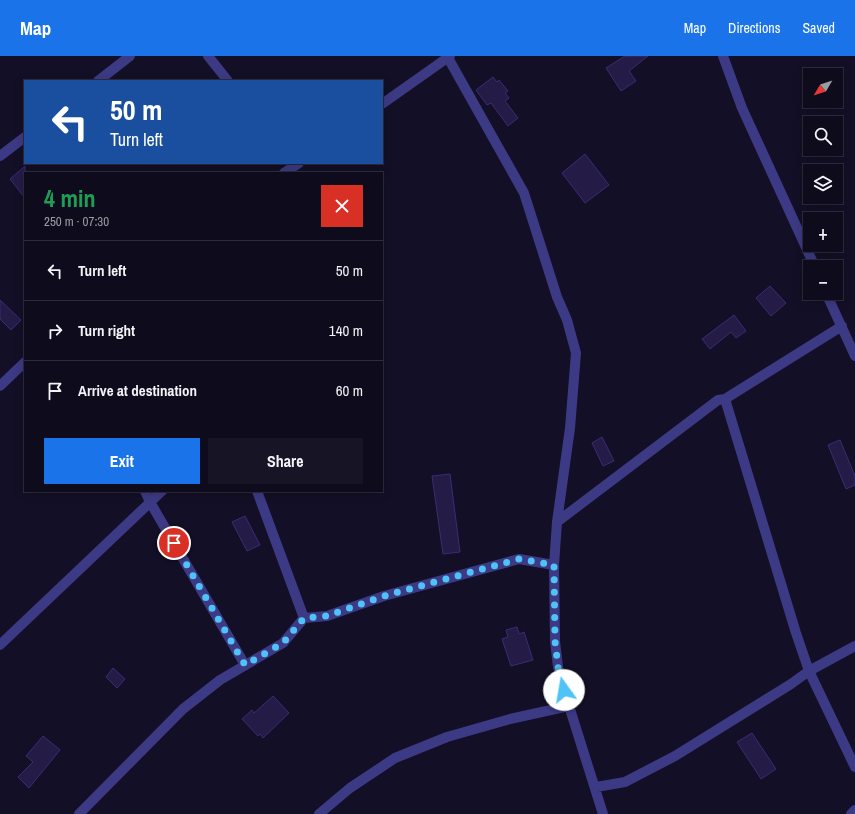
<!DOCTYPE html>
<html lang="en">
<head>
<meta charset="utf-8">
<style>
  body { margin:0; font-family:"Archivo Narrow",sans-serif; background:#171425; color:#f1f3f6; height:100vh; display:flex; flex-direction:column; font-size:15px; white-space:nowrap }
  * { box-sizing:border-box; margin:0 }
  p { font-size:13px; color:#9b9ba3 }
  .icon { flex:none; width:22px; height:22px; fill:none; stroke:currentColor; stroke-width:2; stroke-linecap:round; stroke-linejoin:round }
  .map { position:relative; flex:1; overflow:hidden }
  .panel { position:absolute; left:24px; top:116px; width:359px; height:320px; display:flex; flex-direction:column; background:#0e0b1c; border-radius:0px; box-shadow:0 2px 10px #0003,0 0 0 1px #2e2b3b }
  .panel>* { flex:none }
  .guide { position:absolute; left:24px; top:24px; width:359px; height:84px; border-radius:0px; box-shadow:0 2px 10px #0003,0 0 0 1px #2e2b3b; background:#1a4fa0; color:#fff; overflow:hidden }
  .needle { width:26px; rotate:231deg }
  .fabs { position:absolute; left:803px; top:12px; display:grid; gap:8px }
  .fabs a { display:grid; place-items:center; width:40px; height:40px; border-radius:0px; background:#0e0b1c; box-shadow:0 2px 10px #0003,0 0 0 1px #2e2b3b; font-size:20px }
  .pin { position:absolute; display:grid; place-items:center; width:34px; height:34px; color:#fff; margin:-17px; border:2px solid #fff; border-radius:50%; box-shadow:0 1px 4px #0007 }
  .me { position:absolute; width:44px; margin:-22px; rotate:347deg; stroke-linejoin:round; filter:drop-shadow(0 0 3px #0008) }
  .turn { display:flex; align-items:center; gap:14px; height:84px; padding:0 20px; font-size:18px }
  .turn .icon { width:52px; height:52px; stroke-width:2.5 }
  .turn b { display:block; font-size:28px; line-height:34px }
  .round { display:grid; place-items:center; flex:none; width:42px; height:42px; border-radius:0px; background:#171425 }
  .summary { display:flex; align-items:center; justify-content:space-between; height:68px; padding:0 20px }
  h1 { font-size:24px; font-weight:700; line-height:30px; color:#1e9e55 }
  .button { display:flex; gap:8px; margin-top:auto; padding:8px 20px }
  .button a { flex:1; height:46px; border-radius:0px; background:#1a73e8; color:#fff; font-size:16px; font-weight:700; line-height:46px; text-align:center }
  .button a+a { background:#171425; color:#f1f3f6 }
  ul { padding:0; list-style:none }
  li { display:flex; align-items:center; gap:12px; height:60px; padding:0 20px; border-top:1px solid #2e2b3b }
  li div { flex:1 }
  li b { display:block; font-size:15px }
  li em { font-style:normal }
  header { display:flex; align-items:center; gap:24px; box-sizing:border-box; height:56px; padding:0 20px; background:#1a73e8; color:#fff }
  header strong { font-size:19px }
  nav { display:flex; gap:22px; margin-inline-start:auto; font-size:14px }
  .map>svg:first-child { display:block }
</style>
</head>
<body>
<header>
<strong>Map</strong>
<nav><a>Map</a><a>Directions</a><a>Saved</a></nav>
</header>
<div class="map">
<svg width="855" height="758" viewBox="0 0 855 758">
  <rect width="100%" height="100%" fill="#130f26"/>
  <path fill="#241b47" stroke="#3b2d73" d="M 625,0 L 648,0 L 629,15 L 636,25 L 621,35 L 606,12 Z
    M 493,21 L 497,26 L 499,24 L 508,35 L 505,37 L 509,42 L 505,45 L 518,62 L 508,70 L 491,47 L 487,49 L 476,34 Z
    M 585,98 L 609,129 L 585,147 L 562,117 Z
    M 25,110 L 25,142 L 10,123 Z
    M 770,230 L 786,247 L 771,260 L 756,242 Z
    M 0,244 L 21,264 L 11,274 L 0,263 Z
    M 734,259 L 746,275 L 736,282 L 731,276 L 710,293 L 702,283 Z
    M 602,381 L 614,405 L 603,410 L 592,387 Z
    M 840,384 L 855,420 L 855,429 L 846,433 L 828,389 Z
    M 450,418 L 460,496 L 443,498 L 432,420 Z
    M 245,460 L 260,489 L 247,495 L 232,466 Z
    M 517,571 L 519,578 L 524,576 L 533,604 L 511,610 L 502,583 L 508,581 L 506,574 Z
    M 113,612 L 125,623 L 117,632 L 106,621 Z
    M 273,640 L 289,657 L 263,682 L 260,678 L 258,680 L 242,663 L 252,654 L 254,657 Z
    M 752,677 L 776,713 L 761,723 L 737,686 Z
    M 43,680 L 60,694 L 29,732 L 18,721 L 33,706 L 26,700 Z"/>
  <g fill="none" stroke-linecap="round" stroke-linejoin="round">
    <path stroke="#3d3a85" stroke-width="10" d="M 208,0 L 228,25
      M 447,0 L 524,137 L 557,241 L 567,264 L 576,297 L 570,372 L 557,466 L 554,509 L 555,585 L 558,611 L 564,634 L 603,758
      M 723,0 L 742,52 L 815,211
      M 98,25 L 130,0
      M 382,48 L 450,0
      M 0,100 L 25,81
      M 284,117 L 299,107
      M 826,237 L 855,300
      M 0,330 L 25,306
      M 725,343 L 842,270
      M 145,435 L 150,446 L 245,609
      M 557,466 L 718,344 L 725,343 L 796,577 L 809,615 L 855,711
      M 304,562 L 327,560 L 384,540 L 519,503 L 554,509
      M 0,589 L 162,435
      M 596,731 L 625,726 L 675,700 L 791,628 L 809,615 L 855,590
      M 79,758 L 183,653 L 220,624 L 283,587 L 304,562 L 257,435
      M 319,758 L 350,732 L 395,702 L 447,681 L 510,663 L 569,650
      M 851,758 L 855,754"/>
  </g>
  <g fill="none" stroke-linecap="round" stroke-linejoin="round">
    <path stroke="#4fc3f7" stroke-width="7" stroke-dasharray="0 12.6" d="M 174,487 L 245,609 L 283,587 L 304,562 L 327,560 L 384,540 L 519,503 L 554,509 L 555,585 L 558,611 L 564,634"/>
  </g>
</svg>
<div class="fabs">
<a><svg class="needle" viewBox="-14 -14 28 28"><path d="M0-13l5 13h-10z" fill="#e53935"/><path d="M0 13l5-13h-10z" fill="#9b9ba3"/></svg></a>
<a><svg class="icon" aria-label="search" viewBox="0 0 24 24"><circle cx="10" cy="10" r="6"/><path d="M15 15l6 6"/></svg></a>
<a><svg class="icon" aria-label="layers" viewBox="0 0 24 24"><path d="M12 4l9 5-9 5-9-5zM3 14l9 5 9-5"/></svg></a>
<a>+</a>
<a>−</a>
</div>
<div class="pin" style="left:174px;top:487px;background:#d93025"><svg class="icon" aria-label="arrive" viewBox="0 0 24 24"><path d="M6 21V4h12l-3 4 3 4H6"/></svg></div>
<svg class="me" style="left:564px;top:634px" viewBox="-20 -20 40 40"><circle r="19" fill="#fff"/><path d="M0-13L10 11 0 6-10 11z" fill="#4fc3f7"/></svg>
<div class="guide">
<div class="turn"><svg class="icon" aria-label="left" viewBox="0 0 24 24"><path d="M17 20v-9H6M10 6l-5 5 5 5"/></svg><div><b>50 m</b>Turn left</div></div>
</div>
<section class="panel">
<div class="summary"><div><h1>4 min</h1><p>250 m · 07:30</p></div><a class="round" style="background:#d93025;color:#fff"><svg class="icon" aria-label="close" viewBox="0 0 24 24"><path d="M6 6l12 12M18 6L6 18"/></svg></a></div>
<ul>
<li><svg class="icon" aria-label="left" viewBox="0 0 24 24"><path d="M17 20v-9H6M10 6l-5 5 5 5"/></svg><div><b>Turn left</b></div><em>50 m</em></li>
<li><svg class="icon" aria-label="right" viewBox="0 0 24 24"><path d="M7 20v-9h11M14 6l5 5-5 5"/></svg><div><b>Turn right</b></div><em>140 m</em></li>
<li><svg class="icon" aria-label="arrive" viewBox="0 0 24 24"><path d="M6 21V4h12l-3 4 3 4H6"/></svg><div><b>Arrive at destination</b></div><em>60 m</em></li>
</ul>
<div class="button"><a>Exit</a><a>Share</a></div>
</section>
</div>
</body>
</html>
